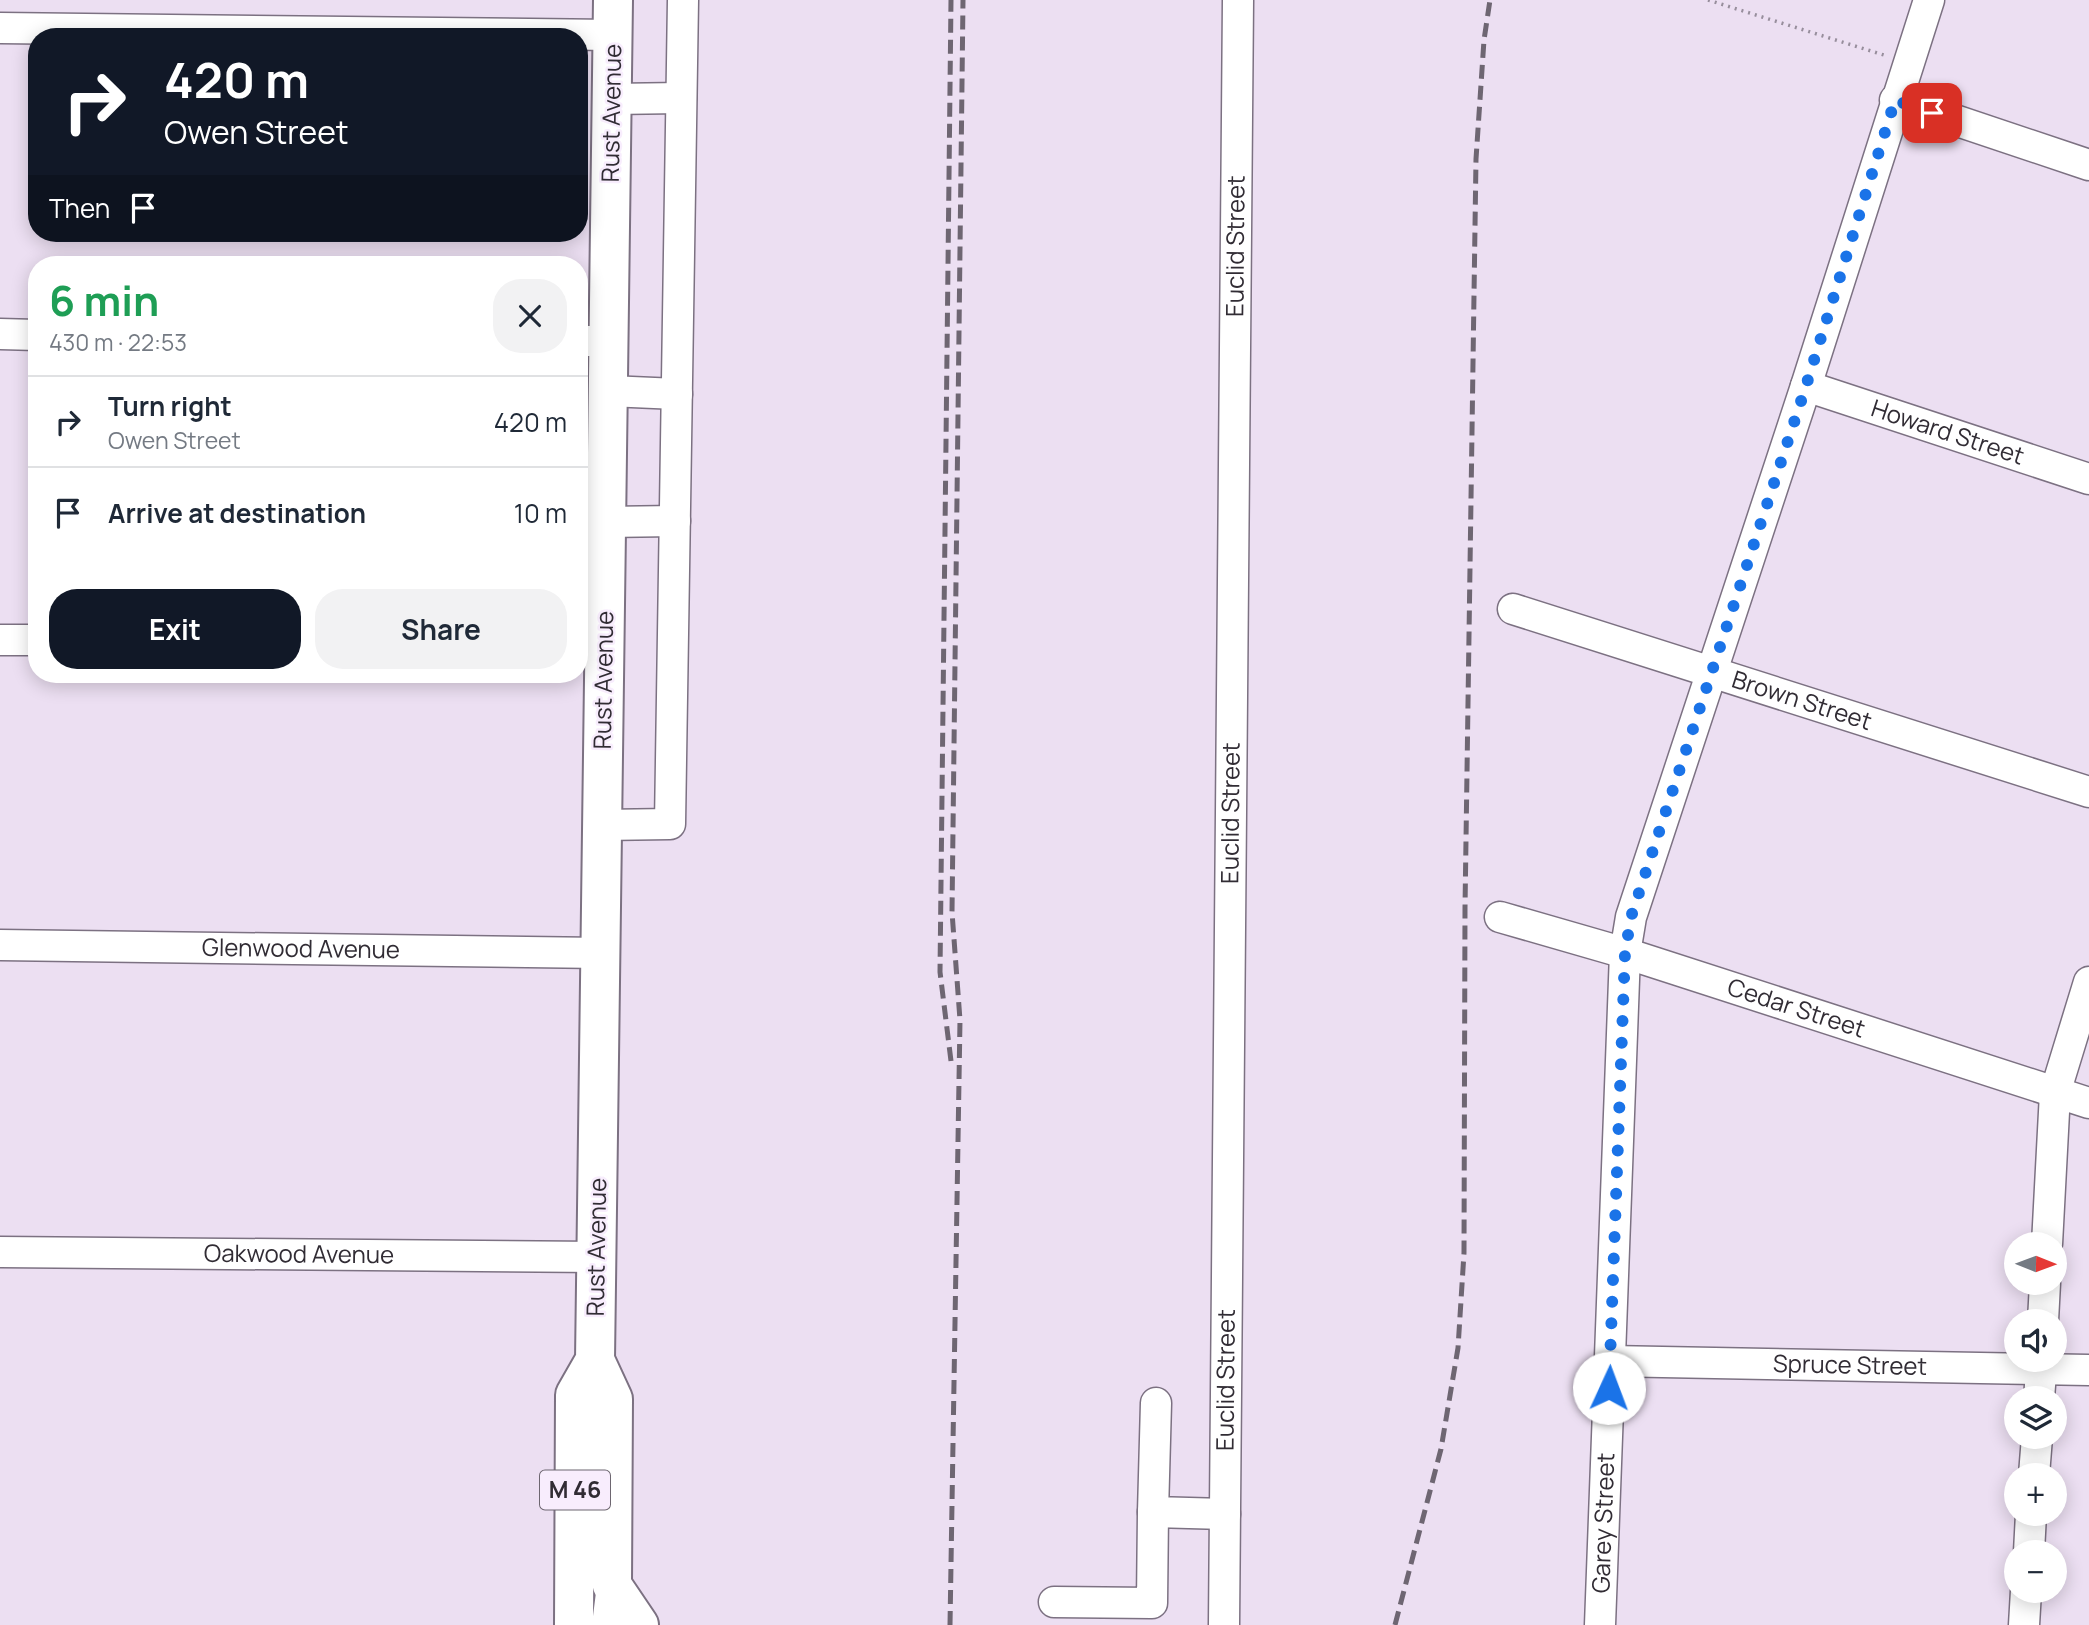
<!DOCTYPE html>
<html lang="en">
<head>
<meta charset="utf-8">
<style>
  body { margin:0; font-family:Manrope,sans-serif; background:#f2f2f3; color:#1f2937; height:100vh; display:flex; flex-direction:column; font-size:26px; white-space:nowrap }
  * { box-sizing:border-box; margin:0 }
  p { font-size:23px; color:#747a83 }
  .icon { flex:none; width:38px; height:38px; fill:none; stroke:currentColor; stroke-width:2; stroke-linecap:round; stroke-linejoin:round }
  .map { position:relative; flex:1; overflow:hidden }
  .side { position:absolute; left:28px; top:256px; width:560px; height:427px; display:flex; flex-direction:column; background:#fff; border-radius:28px; box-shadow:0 4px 18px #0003 }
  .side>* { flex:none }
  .top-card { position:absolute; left:28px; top:28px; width:560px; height:214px; border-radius:28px; box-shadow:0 4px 18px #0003; background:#111827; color:#fff; overflow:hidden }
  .needle { width:46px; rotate:91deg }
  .fabs { position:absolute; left:2004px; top:1232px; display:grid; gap:14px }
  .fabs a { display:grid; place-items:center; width:63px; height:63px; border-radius:50%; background:#fff; box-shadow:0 4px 18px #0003; font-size:35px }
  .pin { position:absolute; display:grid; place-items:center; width:60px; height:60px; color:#fff; margin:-30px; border-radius:14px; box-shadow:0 4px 10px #0006 }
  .me { position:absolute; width:77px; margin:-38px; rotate:2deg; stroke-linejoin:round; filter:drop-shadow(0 0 5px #0008) }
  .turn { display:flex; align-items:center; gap:24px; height:147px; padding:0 21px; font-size:32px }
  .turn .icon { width:91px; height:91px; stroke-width:2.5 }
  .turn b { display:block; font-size:49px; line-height:60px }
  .then { display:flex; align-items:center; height:66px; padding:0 21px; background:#0003; gap:14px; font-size:26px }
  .round { display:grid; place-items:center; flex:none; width:74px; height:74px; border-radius:28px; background:#f2f2f3 }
  .headline { display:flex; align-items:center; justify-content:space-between; height:119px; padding:0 21px }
  h1 { font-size:42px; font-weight:700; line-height:52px; color:#1e9e55 }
  .button { display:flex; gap:14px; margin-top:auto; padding:14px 21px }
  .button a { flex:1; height:80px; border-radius:28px; background:#111827; color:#fff; font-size:28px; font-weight:700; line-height:80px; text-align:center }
  .button a+a { background:#f2f2f3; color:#1f2937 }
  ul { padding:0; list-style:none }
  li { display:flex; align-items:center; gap:21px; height:91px; padding:0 21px; border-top:2px solid #e0e1e3 }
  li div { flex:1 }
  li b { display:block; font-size:26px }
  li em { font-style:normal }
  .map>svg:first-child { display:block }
</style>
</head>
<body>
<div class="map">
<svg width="2089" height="1625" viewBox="0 0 2089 1625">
  <rect width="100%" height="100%" fill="#ecdff2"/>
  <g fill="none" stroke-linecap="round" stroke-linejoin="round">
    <defs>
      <g id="minor">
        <path d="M 0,28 L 613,35"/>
        <path d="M 612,99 L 681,98"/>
        <path d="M 1895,100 L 2089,165"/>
        <path d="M 0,334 L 37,335"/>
        <path d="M 579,341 L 610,341"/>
        <path id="s1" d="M 1806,386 L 2089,479"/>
        <path d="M 609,391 L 677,394"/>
        <path d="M 606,522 L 675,521"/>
        <path id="s2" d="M 1513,609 L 2089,792"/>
        <path d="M 0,640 L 37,640"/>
        <path d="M 579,647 L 605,648"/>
        <path d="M 602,825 L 670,824 L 683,0"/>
        <path id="s3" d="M 1500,917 L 1625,953 L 2089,1103"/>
        <path id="s4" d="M 0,945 L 602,953"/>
        <path d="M 2047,1244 L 2055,1093 L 2089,982"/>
        <path id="s5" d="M 0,1252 L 598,1257"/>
        <path d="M 2043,1321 L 2045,1283"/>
        <path id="s6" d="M 1610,1361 L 2089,1370"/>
        <path d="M 2039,1398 L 2042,1360"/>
        <path d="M 1156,1403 L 1153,1512 L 1225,1514"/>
        <path d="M 2034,1475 L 2037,1437"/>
        <path d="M 2029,1552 L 2031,1514"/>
        <path d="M 1054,1602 L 1152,1603 L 1153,1512"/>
        <path d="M 607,1625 L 612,1585"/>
        <path id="s7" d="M 1224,1625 L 1238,0"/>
        <path id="s8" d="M 1600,1625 L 1625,953 L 1631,917 L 1806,386 L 1929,0"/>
        <path d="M 2024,1625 L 2026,1591"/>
      </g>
      <path id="highway" d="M 613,0 L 595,1360 L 613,1399 L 612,1585 L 639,1625
        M 574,1625 L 575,1395 L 595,1360"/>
    </defs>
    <use href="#minor" stroke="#7c7182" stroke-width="33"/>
    <use href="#highway" stroke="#7c7182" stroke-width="42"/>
    <path stroke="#978e9c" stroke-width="3.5" stroke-dasharray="2 5" stroke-linecap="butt" d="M 1708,0 L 1887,56"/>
    <use href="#minor" stroke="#fff" stroke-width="30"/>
    <use href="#highway" stroke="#fff" stroke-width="38"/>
    <path stroke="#6e6672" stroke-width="5" stroke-dasharray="14 7" stroke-linecap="butt" d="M 951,1061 L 940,972 L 951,0
      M 950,1625 L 960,1020 L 952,912 L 963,0
      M 1395,1625 L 1441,1449 L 1458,1348 L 1464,1253 L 1465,908 L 1476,159 L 1484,40 L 1490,0"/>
  </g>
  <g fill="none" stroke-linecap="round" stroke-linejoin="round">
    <path stroke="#1a73e8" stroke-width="12" stroke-dasharray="0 21.6" d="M 1609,1388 L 1625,953 L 1631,917 L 1806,386 L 1895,100 L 1932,113"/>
  </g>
  <g text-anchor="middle" stroke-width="5" stroke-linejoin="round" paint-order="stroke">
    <rect fill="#f8edfd" stroke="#6d6670" stroke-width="2" x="540" y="1470.5" width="70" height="39" rx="5"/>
    <g font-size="23" font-weight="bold" fill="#312c34">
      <text x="575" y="1498">M 46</text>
    </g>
    <g font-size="24" fill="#312c34" stroke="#f8edfd">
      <text transform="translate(612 113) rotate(-89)" y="8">Rust Avenue</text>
      <text dy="8" stroke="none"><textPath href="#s7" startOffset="1379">Euclid Street</textPath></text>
      <text dy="8" stroke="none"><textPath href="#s1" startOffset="149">Howard Street</textPath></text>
      <text transform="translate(604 680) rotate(-89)" y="8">Rust Avenue</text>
      <text dy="8" stroke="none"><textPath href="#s2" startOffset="303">Brown Street</textPath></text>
      <text dy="8" stroke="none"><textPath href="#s7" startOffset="812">Euclid Street</textPath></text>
      <text dy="8" stroke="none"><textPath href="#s4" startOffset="301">Glenwood Avenue</textPath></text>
      <text dy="8" stroke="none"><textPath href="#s3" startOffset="310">Cedar Street</textPath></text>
      <text transform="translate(597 1247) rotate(-89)" y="8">Rust Avenue</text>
      <text dy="8" stroke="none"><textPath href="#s5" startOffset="299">Oakwood Avenue</textPath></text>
      <text dy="8" stroke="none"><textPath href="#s6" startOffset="240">Spruce Street</textPath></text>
      <text dy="8" stroke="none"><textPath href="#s7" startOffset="245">Euclid Street</textPath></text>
      <text dy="8" stroke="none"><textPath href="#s8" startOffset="102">Garey Street</textPath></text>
    </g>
  </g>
</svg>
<div class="fabs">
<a><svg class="needle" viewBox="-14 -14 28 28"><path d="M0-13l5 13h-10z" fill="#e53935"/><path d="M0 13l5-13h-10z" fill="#747a83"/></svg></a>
<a><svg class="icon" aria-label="sound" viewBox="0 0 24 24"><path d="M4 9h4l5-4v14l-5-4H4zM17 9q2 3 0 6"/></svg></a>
<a><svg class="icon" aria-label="layers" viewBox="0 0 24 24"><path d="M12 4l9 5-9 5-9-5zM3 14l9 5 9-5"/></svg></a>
<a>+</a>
<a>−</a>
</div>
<div class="pin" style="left:1932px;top:113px;background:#d93025"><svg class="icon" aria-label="arrive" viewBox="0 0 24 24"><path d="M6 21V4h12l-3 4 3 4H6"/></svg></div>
<svg class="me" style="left:1609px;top:1388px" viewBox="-20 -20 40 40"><circle r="19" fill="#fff"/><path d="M0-13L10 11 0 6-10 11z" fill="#1a73e8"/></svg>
<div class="top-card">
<div class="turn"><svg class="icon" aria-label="right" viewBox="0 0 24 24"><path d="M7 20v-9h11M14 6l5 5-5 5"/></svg><div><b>420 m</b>Owen Street</div></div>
<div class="then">Then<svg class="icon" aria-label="arrive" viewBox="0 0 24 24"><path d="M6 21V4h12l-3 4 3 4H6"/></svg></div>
</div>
<section class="side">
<div class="headline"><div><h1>6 min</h1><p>430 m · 22:53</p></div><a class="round"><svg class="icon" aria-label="close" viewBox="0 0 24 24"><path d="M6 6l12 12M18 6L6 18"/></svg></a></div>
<ul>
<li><svg class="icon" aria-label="right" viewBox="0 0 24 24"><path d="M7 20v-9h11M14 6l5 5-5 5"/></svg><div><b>Turn right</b><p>Owen Street</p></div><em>420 m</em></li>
<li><svg class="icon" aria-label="arrive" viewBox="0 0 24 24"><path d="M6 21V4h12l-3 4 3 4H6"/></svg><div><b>Arrive at destination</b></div><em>10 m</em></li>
</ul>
<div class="button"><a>Exit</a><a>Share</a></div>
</section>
</div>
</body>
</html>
